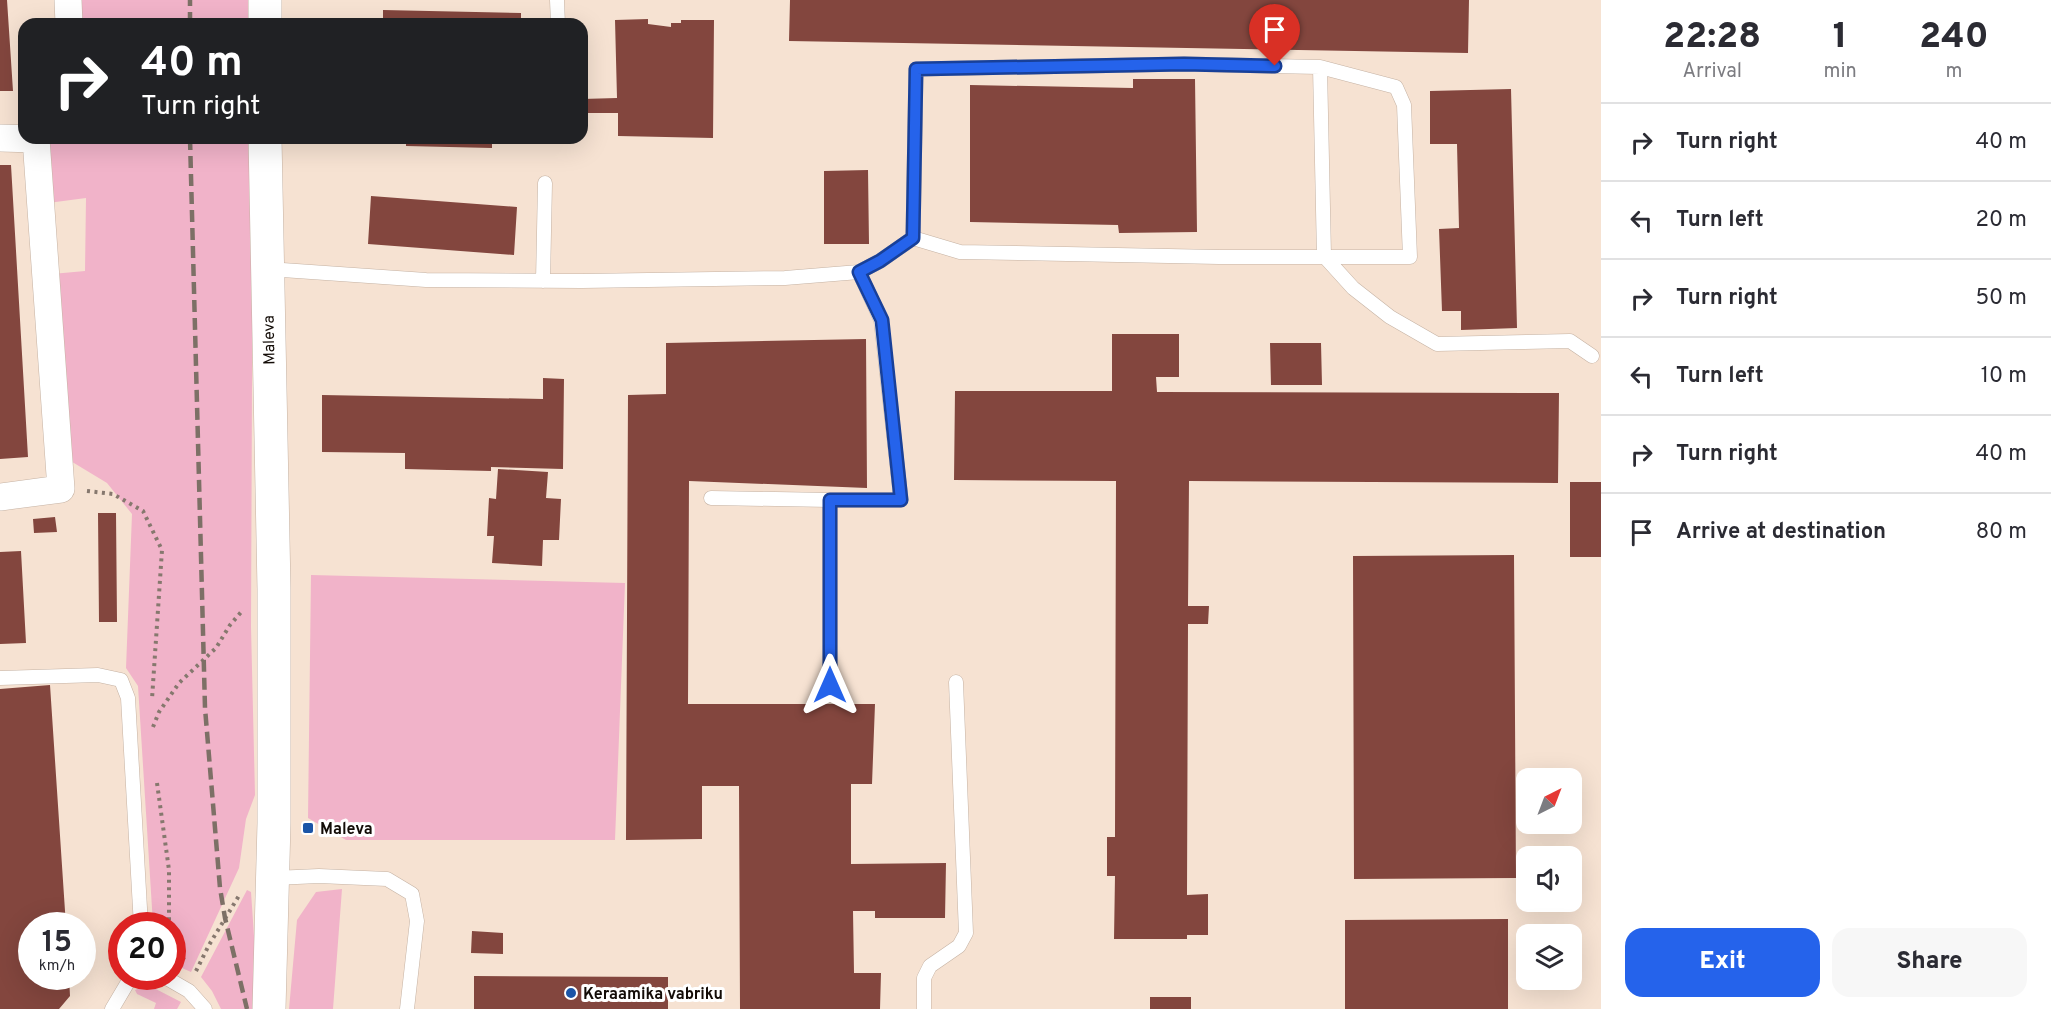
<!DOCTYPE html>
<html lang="en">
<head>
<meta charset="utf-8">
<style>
  body { margin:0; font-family:Overpass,sans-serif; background:#f7f7f7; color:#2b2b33; height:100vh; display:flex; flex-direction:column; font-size:22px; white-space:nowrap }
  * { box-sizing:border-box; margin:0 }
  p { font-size:20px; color:#7c7c81 }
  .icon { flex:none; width:33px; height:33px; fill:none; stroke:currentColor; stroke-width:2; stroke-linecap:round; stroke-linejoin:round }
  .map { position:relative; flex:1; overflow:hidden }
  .details { display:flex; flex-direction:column; background:#fff; width:450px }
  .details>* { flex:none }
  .banner { position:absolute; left:18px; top:18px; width:570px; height:126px; border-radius:18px; box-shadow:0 6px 24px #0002; background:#202124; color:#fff; overflow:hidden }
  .needle { width:39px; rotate:42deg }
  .buttons { position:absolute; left:1516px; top:768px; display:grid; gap:12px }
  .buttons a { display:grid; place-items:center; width:66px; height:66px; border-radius:12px; background:#fff; box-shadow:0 6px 24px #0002; font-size:30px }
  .speed { position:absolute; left:18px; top:912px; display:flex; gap:12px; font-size:30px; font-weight:700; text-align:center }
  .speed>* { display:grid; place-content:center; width:78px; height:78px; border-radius:50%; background:#fff; box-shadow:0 6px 24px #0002; line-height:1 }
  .speed small { font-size:15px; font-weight:400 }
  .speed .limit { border:9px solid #d22; background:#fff; color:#111 }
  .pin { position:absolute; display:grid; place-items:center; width:51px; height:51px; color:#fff; margin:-62px -26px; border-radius:50% 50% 50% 0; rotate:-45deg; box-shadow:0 0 6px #0007 }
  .pin .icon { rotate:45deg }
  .me { position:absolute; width:66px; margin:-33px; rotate:0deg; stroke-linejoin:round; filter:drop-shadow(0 0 4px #0008) }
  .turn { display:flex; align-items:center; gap:21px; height:126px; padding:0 24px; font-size:27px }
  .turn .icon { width:78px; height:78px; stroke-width:2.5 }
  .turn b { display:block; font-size:42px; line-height:51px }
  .eta { display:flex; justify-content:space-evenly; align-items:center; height:102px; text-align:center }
  .eta b { font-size:36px; font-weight:800; line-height:42px }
  .action { display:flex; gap:12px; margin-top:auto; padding:12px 24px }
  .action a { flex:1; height:69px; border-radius:18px; background:#2563eb; color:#fff; font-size:24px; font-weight:800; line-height:69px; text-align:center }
  .action a+a { background:#f7f7f7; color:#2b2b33 }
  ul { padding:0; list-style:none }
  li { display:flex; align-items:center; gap:18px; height:78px; padding:0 24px; border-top:2px solid #e1e1e2 }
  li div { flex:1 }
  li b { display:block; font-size:22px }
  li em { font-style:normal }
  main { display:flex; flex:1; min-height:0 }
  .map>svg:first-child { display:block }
</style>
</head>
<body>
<main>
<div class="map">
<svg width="1601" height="1009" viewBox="0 0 1601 1009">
  <rect width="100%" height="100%" fill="#f6e2d2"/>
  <path fill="#f1b3c9" d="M 63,0 L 253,0 L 253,24 L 64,24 Z
    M 45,138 L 253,138 L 251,627 L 255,795 L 246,819 L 239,868 L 191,972 L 173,964 L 172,926 L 153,924 L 138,686 L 126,668 L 132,514 L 107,483 L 69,460 L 52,274 L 85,271 L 86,198 L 48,203 Z
    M 311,575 L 625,583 L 615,840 L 346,840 L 308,818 Z
    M 342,889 L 333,1009 L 289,1009 L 297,920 L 316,892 Z
    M 247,890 L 251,892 L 256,965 L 254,1009 L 221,1009 L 212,991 L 201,977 Z
    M 148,985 L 181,1002 L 177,1009 L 154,1009 L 156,1003 L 137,994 L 135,990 Z"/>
  <path fill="#83463e" d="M 0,0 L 7,0 L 13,91 L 0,91 Z
    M 790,0 L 1469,0 L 1468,53 L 789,41 Z
    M 383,10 L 521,13 L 521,24 L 344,24 L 344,21 L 383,20 Z
    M 648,19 L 648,24 L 671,27 L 671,23 L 681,23 L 681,20 L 714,20 L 713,138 L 618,136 L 618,113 L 582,113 L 582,99 L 617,98 L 615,20 Z
    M 1133,79 L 1195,79 L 1197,232 L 1119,233 L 1118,225 L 970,222 L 970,85 L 1133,88 Z
    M 1511,89 L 1517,328 L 1461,330 L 1461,311 L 1442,311 L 1439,229 L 1459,228 L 1457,144 L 1430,144 L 1430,91 Z
    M 406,138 L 492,138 L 492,148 L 406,146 Z
    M 0,165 L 11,165 L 28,457 L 0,459 Z
    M 868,170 L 869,244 L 824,244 L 824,171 Z
    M 371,196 L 517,207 L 514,255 L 368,244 Z
    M 1112,334 L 1179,334 L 1179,377 L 1156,377 L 1157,392 L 1559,393 L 1558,483 L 1189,481 L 1188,606 L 1209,606 L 1208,624 L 1188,624 L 1187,895 L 1208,894 L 1208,935 L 1187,935 L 1187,939 L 1114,939 L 1115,876 L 1107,876 L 1107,837 L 1115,837 L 1116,481 L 954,480 L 955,391 L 1112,391 Z
    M 866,339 L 867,488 L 689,481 L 688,704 L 875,704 L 872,784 L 851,784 L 851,864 L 946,863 L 945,918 L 875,918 L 875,911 L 853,911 L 854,973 L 881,973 L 880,1009 L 740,1009 L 739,786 L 702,786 L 702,839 L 626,840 L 628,395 L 666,394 L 666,343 Z
    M 1270,343 L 1321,343 L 1322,385 L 1271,385 Z
    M 543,378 L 564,379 L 563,469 L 491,467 L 491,471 L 405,469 L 405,453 L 322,452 L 322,395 L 543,399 Z
    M 498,469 L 548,472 L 546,498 L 561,499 L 559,540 L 543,540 L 542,566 L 492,563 L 494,536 L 487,536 L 489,498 L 496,499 Z
    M 1570,482 L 1601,482 L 1601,557 L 1570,557 Z
    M 98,513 L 116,513 L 117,622 L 99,622 Z
    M 55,517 L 57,532 L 34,533 L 33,519 Z
    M 21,551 L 26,643 L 0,644 L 0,552 Z
    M 1514,555 L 1516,878 L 1354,879 L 1353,556 Z
    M 50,685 L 66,926 L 32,926 L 32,976 L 69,976 L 70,996 L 59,1009 L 0,1009 L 0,689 Z
    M 1508,919 L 1508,1009 L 1345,1009 L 1345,920 Z
    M 472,931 L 503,933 L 503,954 L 471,953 Z
    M 474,976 L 668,977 L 668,1009 L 474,1009 Z
    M 1150,997 L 1191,997 L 1191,1009 L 1150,1009 Z"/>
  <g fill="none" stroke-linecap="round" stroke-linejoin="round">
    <defs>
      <path id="lane" d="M 557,0 L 558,24
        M 1320,67 L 1324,256 L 1353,288 L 1390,317 L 1437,344 L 1570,341 L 1592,356
        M 268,269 L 426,280 L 582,281 L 785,278 L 859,272 L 880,261 L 913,238 L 960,252 L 1219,257 L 1410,257 L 1404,105 L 1396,87 L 1320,67 L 1184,64 L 916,69 L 913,238
        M 543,281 L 545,183
        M 711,498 L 830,500
        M 0,678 L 98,675 L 121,680 L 128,698 L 141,926
        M 830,685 L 830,500 L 901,500 L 881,320 L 859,272
        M 274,878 L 319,876 L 387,879 L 412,894 L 417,921 L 407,1009
        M 163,976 L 189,991 L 205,1009
        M 112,1009 L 131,977 L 134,976
        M 924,1009 L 924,978 L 930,966 L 959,946 L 966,933 L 956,682"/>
      <path id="street" d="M 68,0 L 69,24
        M 0,138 L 36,139 L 61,489 L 0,497"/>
      <path id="secondary" d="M 265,0 L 265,24
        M 265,138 L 274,589 L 274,823 L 269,1009"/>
    </defs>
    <use href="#lane" stroke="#c5b2a3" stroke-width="15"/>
    <use href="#street" stroke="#c5b2a3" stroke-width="28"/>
    <use href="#secondary" stroke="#c5b2a3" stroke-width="34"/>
    <path stroke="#86786e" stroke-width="4" stroke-dasharray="3 4.5" stroke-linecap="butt" d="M 87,491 L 113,494 L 143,511 L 162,550 L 152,699
      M 153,727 L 159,712 L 179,683 L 216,648 L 230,625 L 242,611
      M 157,783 L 169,870 L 169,920 L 171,926
      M 172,929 L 185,963
      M 196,971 L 209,945 L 240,894"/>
    <use href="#lane" stroke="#fff" stroke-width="14"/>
    <use href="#street" stroke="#fff" stroke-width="27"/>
    <use href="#secondary" stroke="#fff" stroke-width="33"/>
    <path stroke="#7d7066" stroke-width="4.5" stroke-dasharray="12 6" stroke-linecap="butt" d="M 190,24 L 190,0
      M 190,138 L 205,708 L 220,888 L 225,918 L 247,1009"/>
  </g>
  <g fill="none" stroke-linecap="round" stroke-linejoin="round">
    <defs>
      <path id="route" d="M 830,685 L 830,500 L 901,500 L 882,320 L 859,272 L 880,261 L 913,238 L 916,69 L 1184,64 L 1275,66"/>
    </defs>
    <use href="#route" stroke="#184099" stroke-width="15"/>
    <use href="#route" stroke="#2563eb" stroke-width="10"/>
  </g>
  <g fill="#1b55a7" stroke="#fff" stroke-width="2">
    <rect x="302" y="822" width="12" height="12" rx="3"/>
    <circle cx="571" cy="993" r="6"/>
  </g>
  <g text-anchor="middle" stroke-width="6" stroke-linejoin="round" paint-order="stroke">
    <g font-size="16" fill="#130c07" stroke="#fff">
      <text transform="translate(268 340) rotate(-91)" y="6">Maleva</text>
    </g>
    <g font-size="16" font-weight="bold" fill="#130c07" stroke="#fff" text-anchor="start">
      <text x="320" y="834">Maleva</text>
      <text x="583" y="999">Keraamika vabriku</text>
    </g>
  </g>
</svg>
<div class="buttons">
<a><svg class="needle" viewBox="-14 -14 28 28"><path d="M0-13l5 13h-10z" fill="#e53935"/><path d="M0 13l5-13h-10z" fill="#7c7c81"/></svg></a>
<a><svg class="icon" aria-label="sound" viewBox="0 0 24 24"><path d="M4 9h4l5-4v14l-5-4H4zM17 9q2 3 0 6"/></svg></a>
<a><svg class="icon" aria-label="layers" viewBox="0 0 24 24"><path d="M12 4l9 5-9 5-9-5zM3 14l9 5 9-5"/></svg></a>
</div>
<div class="speed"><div>15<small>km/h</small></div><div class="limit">20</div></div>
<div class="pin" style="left:1275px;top:66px;background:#d93025"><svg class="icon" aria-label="arrive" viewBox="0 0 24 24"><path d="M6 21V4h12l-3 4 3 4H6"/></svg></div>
<svg class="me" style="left:830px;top:685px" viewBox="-20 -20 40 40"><path d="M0-17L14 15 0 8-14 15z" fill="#2563eb" stroke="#fff" stroke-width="4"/></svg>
<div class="banner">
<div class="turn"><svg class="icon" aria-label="right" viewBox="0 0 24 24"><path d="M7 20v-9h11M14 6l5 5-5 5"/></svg><div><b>40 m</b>Turn right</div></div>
</div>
</div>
<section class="details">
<div class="eta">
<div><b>22:28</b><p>Arrival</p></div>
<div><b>1</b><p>min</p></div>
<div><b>240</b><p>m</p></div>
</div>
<ul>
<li><svg class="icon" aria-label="right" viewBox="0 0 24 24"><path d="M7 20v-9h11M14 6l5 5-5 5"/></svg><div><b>Turn right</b></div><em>40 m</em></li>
<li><svg class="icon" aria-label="left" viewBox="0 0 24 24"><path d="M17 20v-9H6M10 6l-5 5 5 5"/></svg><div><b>Turn left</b></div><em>20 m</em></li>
<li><svg class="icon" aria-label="right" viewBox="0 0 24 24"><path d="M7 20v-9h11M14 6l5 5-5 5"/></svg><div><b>Turn right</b></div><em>50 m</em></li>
<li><svg class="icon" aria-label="left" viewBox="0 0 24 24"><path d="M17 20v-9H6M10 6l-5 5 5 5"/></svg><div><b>Turn left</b></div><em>10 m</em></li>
<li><svg class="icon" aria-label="right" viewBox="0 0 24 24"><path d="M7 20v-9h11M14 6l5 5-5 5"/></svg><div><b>Turn right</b></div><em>40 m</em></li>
<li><svg class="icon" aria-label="arrive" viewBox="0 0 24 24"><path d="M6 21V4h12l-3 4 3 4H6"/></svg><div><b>Arrive at destination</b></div><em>80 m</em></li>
</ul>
<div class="action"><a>Exit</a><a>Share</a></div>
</section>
</main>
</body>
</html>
